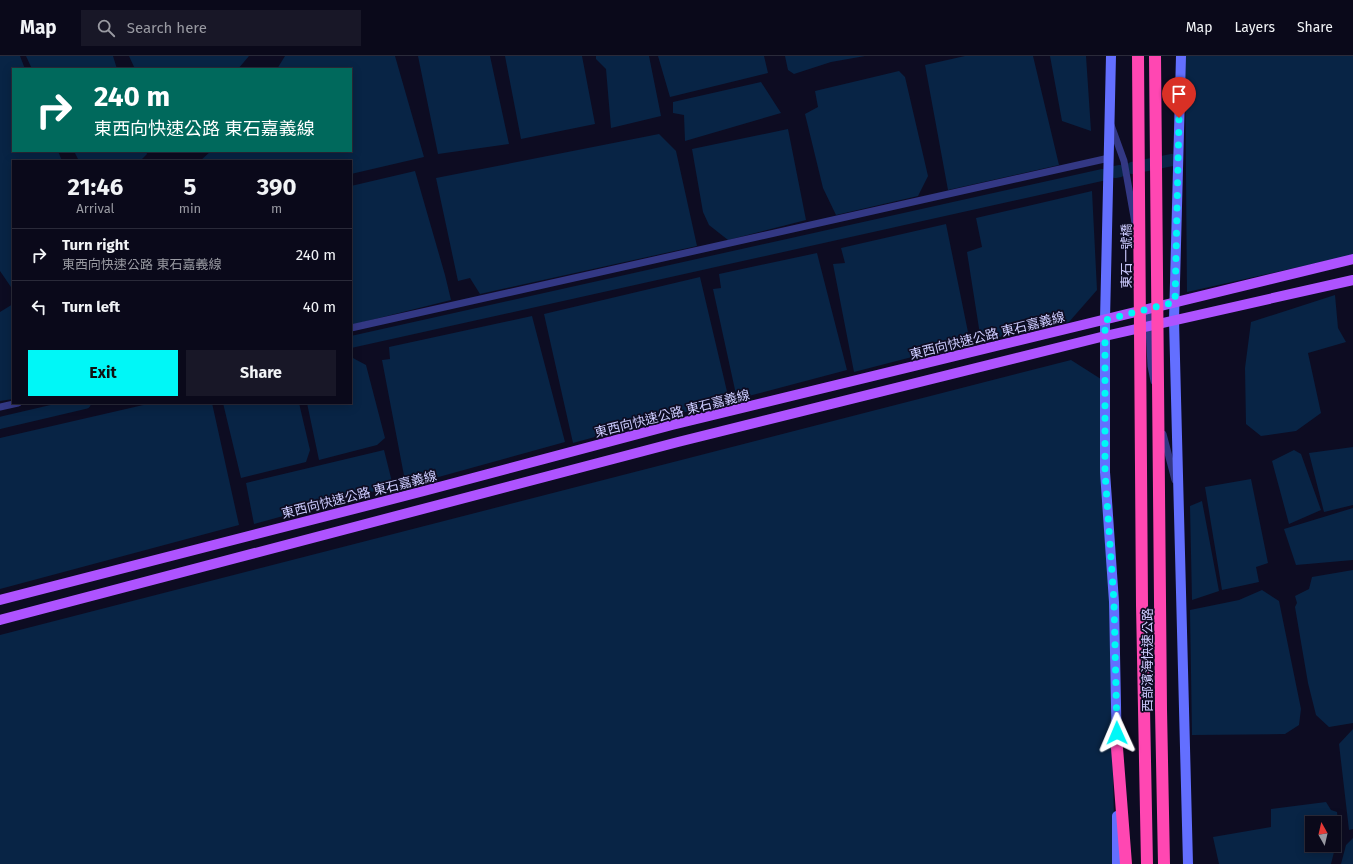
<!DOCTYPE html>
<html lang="en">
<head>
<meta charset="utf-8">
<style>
  body { margin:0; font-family:"Fira Sans","Noto Sans TC",sans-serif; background:#181727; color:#f1f3f6; height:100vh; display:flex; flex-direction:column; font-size:15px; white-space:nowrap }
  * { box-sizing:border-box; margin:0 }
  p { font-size:13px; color:#999aa2 }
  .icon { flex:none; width:22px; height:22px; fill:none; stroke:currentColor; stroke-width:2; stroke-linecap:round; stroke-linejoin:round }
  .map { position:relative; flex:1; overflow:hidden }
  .details { position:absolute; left:12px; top:104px; width:340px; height:244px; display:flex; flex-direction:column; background:#0a091a; border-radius:0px; box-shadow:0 2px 10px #0003,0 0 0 1px #2a2a39 }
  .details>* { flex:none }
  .banner { position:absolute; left:12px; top:12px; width:340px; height:84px; border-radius:0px; box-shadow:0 2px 10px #0003,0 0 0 1px #2a2a39; background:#00695c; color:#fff; overflow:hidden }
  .needle { width:26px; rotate:352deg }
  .fabs { position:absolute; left:1305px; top:760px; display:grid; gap:8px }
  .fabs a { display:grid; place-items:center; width:36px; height:36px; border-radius:0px; background:#0a091a; box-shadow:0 2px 10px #0003,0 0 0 1px #2a2a39; font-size:20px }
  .pin { position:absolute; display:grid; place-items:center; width:34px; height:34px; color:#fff; margin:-41px -17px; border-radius:50% 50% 50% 0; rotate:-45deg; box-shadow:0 0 4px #0007 }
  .pin .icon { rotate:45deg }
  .me { position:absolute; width:44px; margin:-22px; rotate:359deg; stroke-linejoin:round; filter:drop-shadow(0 0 3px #0008) }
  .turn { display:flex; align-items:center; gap:14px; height:84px; padding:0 16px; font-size:18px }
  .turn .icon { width:52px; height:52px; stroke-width:2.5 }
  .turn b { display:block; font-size:28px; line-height:34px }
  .eta { display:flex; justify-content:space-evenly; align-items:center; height:68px; text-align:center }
  .eta b { font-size:24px; font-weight:700; line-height:28px }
  .primary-button { display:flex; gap:8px; margin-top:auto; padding:8px 16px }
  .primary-button a { flex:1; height:46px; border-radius:0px; background:#00f7f7; color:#111; font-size:16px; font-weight:700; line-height:46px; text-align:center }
  .primary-button a+a { background:#181727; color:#f1f3f6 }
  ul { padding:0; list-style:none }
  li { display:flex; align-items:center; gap:12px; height:52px; padding:0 16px; border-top:1px solid #2a2a39 }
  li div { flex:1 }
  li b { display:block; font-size:15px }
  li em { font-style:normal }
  header { display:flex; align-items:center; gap:24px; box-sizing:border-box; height:56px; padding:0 20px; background:#0a091a; border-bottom:1px solid #2a2a39 }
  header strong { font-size:19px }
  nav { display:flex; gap:22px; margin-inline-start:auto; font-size:14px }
  .search { width:280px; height:36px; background:#181727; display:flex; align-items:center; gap:10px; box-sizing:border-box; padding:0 14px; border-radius:0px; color:#999aa2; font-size:15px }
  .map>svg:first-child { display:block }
</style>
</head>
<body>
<header>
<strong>Map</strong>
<div class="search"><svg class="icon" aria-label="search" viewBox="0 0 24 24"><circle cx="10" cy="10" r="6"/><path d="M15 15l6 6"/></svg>Search here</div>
<nav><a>Map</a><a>Layers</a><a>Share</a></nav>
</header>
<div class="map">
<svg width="1353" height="808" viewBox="0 0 1353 808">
  <rect width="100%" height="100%" fill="#0d0c22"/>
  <path fill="#082445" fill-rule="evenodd" d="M 0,0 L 20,0 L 25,13 L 13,13 L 13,95 L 58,95 L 62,105 L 13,105 L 13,234 L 0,215 Z
    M 26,0 L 113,0 L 117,13 L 32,13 Z
    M 129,0 L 249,0 L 238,13 L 135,13 Z
    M 285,0 L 395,0 L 424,101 L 351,118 L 351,105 L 200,105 L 211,95 L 351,95 L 351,13 L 277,13 Z
    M 418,0 L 490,0 L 509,88 L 438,98 Z
    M 505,0 L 582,0 L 595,68 L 521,83 Z
    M 596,0 L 649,0 L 661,60 L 611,72 L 606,13 L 596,3 Z
    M 658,0 L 764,0 L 768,17 L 670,41 Z
    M 785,0 L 865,0 L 831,6 L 794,18 L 788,14 Z
    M 965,0 L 1033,0 L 1059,109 L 948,134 L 925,9 Z
    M 1050,0 L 1086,0 L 1091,75 L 1062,65 Z
    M 1185,0 L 1353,0 L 1353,199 L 1187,236 Z
    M 899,15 L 905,21 L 928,120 L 918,140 L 836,159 L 823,132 L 805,58 L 818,51 L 815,35 Z
    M 761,26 L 781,57 L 685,85 L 684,59 L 673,57 L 673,46 Z
    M 788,73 L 806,164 L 728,184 L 709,169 L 703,156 L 692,93 Z
    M 659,78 L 676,95 L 697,190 L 480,238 L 470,222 L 458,225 L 436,122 Z
    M 74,95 L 146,95 L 147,98 L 140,105 L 79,105 Z
    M 415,115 L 445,219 L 451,244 L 351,269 L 351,130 Z
    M 1092,135 L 1097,234 L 1069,266 L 981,285 L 967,196 L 982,191 L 976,162 Z
    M 946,168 L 970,286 L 854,316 L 833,208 L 845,207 L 841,192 Z
    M 817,197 L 847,314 L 737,343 L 713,233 L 721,232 L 719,218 Z
    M 700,221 L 729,344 L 573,387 L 544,258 Z
    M 1335,239 L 1338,272 L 1346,286 L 1308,297 L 1321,357 L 1296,375 L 1261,380 L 1246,368 L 1245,312 L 1251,266 Z
    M 13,248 L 13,343 L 0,345 L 0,256 Z
    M 532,260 L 565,386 L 406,430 L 382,304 L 390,303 L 389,291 Z
    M 351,301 L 366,309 L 385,382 L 377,389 L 319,404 L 307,347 L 351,347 Z
    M 1071,304 L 1104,325 L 1115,808 L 0,808 L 0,579 Z
    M 152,347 L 212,347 L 239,469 L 0,533 L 0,382 Z
    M 223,347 L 299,347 L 310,394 L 306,406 L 241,422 Z
    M 1353,391 L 1353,449 L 1324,456 L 1309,397 Z
    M 384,394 L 393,430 L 254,468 L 246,427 Z
    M 1294,394 L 1301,398 L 1321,454 L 1289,468 L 1272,405 Z
    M 1251,423 L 1268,507 L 1256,511 L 1259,526 L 1222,534 L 1205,431 Z
    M 1202,445 L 1219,535 L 1192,544 L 1190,450 Z
    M 1353,452 L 1353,504 L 1296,509 L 1284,473 Z
    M 1353,514 L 1353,667 L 1329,671 L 1316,659 L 1308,627 L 1295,551 L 1297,547 L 1295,540 L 1309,533 L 1312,521 Z
    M 1262,534 L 1279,545 L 1301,653 L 1299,669 L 1285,678 L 1192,679 L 1190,554 L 1239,544 Z
    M 1353,673 L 1353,773 L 1349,774 L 1339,688 Z
    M 1326,746 L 1331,754 L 1337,756 L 1339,776 L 1331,808 L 1219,808 L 1213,781 L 1271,771 L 1271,753 ZM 1312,767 L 1334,767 L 1334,789 L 1312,789 Z
    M 1353,782 L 1353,808 L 1341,808 L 1346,789 Z"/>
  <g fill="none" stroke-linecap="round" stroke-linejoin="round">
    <path stroke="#082445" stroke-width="12" d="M 1132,112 L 1172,104
      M 1115,116 L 1120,115
      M 351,286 L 1102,119
      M 0,367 L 85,347"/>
    <path stroke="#333884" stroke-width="7" d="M 1111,69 L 1124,105 L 1135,167
      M 1148,253 L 1151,310 L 1154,325
      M 351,272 L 1109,102
      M 0,351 L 18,347
      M 1163,378 L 1175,424"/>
    <path stroke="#636fff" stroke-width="10" d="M 1111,0 L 1105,264 L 1105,416 L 1114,546 L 1117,700
      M 1181,0 L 1174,264 L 1188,808
      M 1117,808 L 1117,760"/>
    <path stroke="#ae53ff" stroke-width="10" d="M 0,544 L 424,435 L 672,369 L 1353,203
      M 0,564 L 678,386 L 1105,280 L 1353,224"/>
    <path stroke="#ff47b2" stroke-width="12" d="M 1138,0 L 1142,549 L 1147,808
      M 1155,0 L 1161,653 L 1164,808
      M 1117,692 L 1126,808"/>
  </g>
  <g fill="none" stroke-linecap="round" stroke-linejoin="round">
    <path stroke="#00f7f7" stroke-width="7" stroke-dasharray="0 12.6" d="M 1117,677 L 1114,546 L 1105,416 L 1105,264 L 1175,246 L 1179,62"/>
  </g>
  <g text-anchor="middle" stroke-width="3.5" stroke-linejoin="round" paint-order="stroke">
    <g font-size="13" fill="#cdccff" stroke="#0d0c22">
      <text transform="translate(1126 200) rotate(-90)" y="5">東石一號橋</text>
      <text transform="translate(987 279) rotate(-14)" y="5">東西向快速公路 東石嘉義線</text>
      <text transform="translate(672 357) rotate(-14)" y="5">東西向快速公路 東石嘉義線</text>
      <text transform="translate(359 438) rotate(-14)" y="5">東西向快速公路 東石嘉義線</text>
      <text transform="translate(1147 604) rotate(-90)" y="5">西部濱海快速公路</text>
    </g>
  </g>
</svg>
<div class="fabs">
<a><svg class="needle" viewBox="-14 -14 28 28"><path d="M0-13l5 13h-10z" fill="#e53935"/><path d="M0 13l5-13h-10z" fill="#999aa2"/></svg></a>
</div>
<div class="pin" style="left:1179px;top:62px;background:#d93025"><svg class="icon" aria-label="arrive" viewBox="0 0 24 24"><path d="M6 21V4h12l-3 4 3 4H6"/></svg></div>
<svg class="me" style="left:1117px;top:677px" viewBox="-20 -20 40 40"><path d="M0-17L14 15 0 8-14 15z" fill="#00f7f7" stroke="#fff" stroke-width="4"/></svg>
<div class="banner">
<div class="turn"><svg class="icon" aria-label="right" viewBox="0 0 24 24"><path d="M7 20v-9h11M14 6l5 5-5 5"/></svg><div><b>240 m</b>東西向快速公路 東石嘉義線</div></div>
</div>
<section class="details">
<div class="eta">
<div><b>21:46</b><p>Arrival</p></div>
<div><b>5</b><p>min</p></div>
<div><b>390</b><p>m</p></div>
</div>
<ul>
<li><svg class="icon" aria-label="right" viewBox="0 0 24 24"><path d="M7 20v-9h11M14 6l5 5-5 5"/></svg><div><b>Turn right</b><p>東西向快速公路 東石嘉義線</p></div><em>240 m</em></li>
<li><svg class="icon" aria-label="left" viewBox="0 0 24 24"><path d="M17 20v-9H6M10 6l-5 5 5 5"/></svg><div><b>Turn left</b></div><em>40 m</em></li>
</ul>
<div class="primary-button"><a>Exit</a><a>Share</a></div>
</section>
</div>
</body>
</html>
